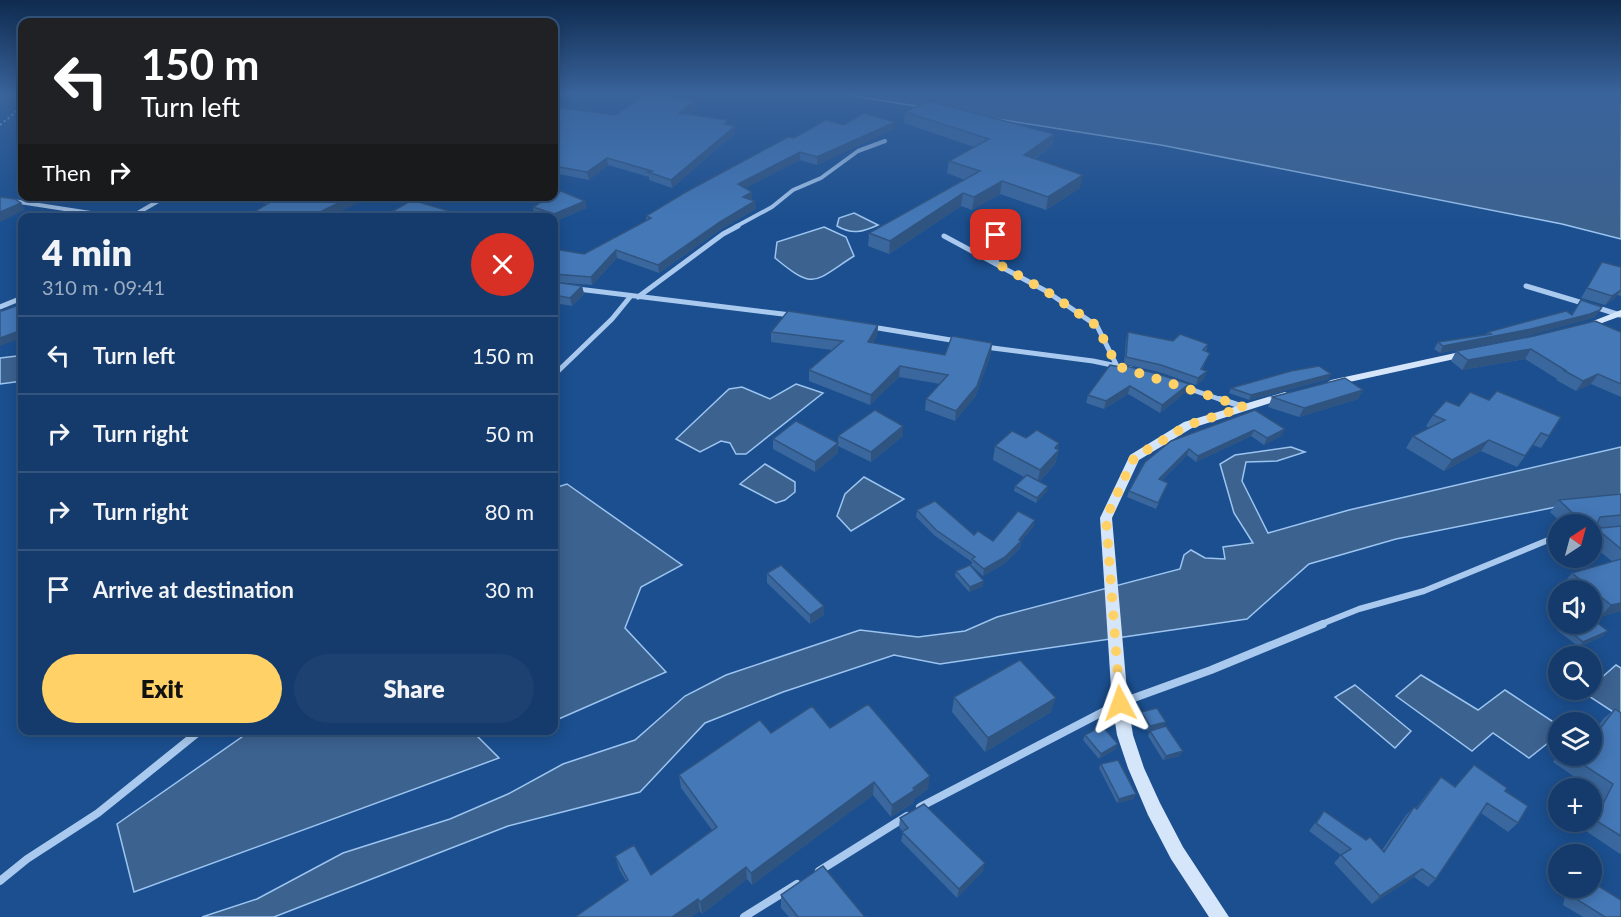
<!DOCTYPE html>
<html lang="en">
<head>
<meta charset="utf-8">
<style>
  body { margin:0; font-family:Lato,sans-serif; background:#1d4271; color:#f1f3f6; height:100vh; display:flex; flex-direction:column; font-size:22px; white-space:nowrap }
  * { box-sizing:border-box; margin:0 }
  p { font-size:20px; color:#9dadc1 }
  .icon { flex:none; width:33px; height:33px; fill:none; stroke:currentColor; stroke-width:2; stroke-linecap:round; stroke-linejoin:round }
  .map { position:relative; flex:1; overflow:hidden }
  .details { position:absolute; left:18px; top:213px; width:540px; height:522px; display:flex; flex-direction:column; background:#143b6b; border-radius:12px; box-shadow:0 3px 15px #0003,0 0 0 2px #33557e }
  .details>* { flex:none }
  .guide { position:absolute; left:18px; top:18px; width:540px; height:183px; border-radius:12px; box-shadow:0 3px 15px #0003,0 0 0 2px #33557e; background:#202124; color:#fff; overflow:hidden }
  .needle { width:39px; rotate:36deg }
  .fabs { position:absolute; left:1548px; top:514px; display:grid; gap:12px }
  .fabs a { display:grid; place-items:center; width:54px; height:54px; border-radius:50%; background:#143b6b; box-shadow:0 3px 15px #0003,0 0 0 2px #33557e; font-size:30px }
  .pin { position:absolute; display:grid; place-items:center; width:51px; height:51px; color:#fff; margin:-26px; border-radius:12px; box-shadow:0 3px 9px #0006 }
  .me { position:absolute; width:66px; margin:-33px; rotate:356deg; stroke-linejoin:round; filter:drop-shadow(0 0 4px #0008) }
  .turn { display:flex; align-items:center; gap:21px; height:126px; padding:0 24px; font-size:27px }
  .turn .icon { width:78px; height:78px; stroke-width:2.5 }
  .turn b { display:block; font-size:42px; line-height:51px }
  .then { display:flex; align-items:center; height:57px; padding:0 24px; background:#0003; gap:12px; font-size:22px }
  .round { display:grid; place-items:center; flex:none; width:63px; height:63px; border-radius:32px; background:#1d4271 }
  .headline { display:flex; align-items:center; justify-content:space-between; height:102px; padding:0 24px }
  h1 { font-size:36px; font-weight:800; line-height:45px }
  .cta { display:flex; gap:12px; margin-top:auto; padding:12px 24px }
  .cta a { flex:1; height:69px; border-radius:36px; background:#ffd166; color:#111; font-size:24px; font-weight:800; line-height:69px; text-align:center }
  .cta a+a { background:#1d4271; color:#f1f3f6 }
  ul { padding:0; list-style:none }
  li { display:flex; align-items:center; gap:18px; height:78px; padding:0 24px; border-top:2px solid #33557e }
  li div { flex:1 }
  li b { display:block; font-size:22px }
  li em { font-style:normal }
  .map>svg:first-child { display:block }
</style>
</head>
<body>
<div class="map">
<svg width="1621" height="917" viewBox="0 0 1621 917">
  <rect width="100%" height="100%" fill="#1b4f8f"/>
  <path fill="#3c6290" stroke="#9cc4f0" stroke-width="1.5" d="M 840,94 L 1621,94 L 1621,239 L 1562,224 L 1161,145 Z
    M 854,213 L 878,225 C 863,232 852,235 837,226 L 839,218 Z
    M 824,227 L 846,237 L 854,256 C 813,282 815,291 775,258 L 777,242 Z
    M 22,352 L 22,381 L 0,384 L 0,358 L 17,356 Z
    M 796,384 L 823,393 L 746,454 L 736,454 L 730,443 L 721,441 L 700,452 L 676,439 L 729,389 L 742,387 L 770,399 Z
    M 1291,447 L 1305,452 L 1277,461 L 1246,462 L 1242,481 L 1268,533 L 1349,510 L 1621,447 L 1621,494 L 1396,539 L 1309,564 L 1247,619 L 940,664 L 894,655 L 783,692 L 705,723 L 640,792 L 508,826 L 274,917 L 202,917 L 257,899 L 343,853 L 450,819 L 508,794 L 563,764 L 635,740 L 685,696 L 726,675 L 860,630 L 918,637 L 965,631 L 997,617 L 1180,569 L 1184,555 L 1191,550 L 1205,558 L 1225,559 L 1223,547 L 1253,543 L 1234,513 L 1220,464 L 1235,455 Z
    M 765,464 L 795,482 L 795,492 L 785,500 L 776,503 L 740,484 Z
    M 864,477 L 904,499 L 851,531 L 837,516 L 845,494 Z
    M 567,484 L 682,565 L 641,587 L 625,628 L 666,672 L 554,721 L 554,488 Z
    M 1616,665 L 1621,668 L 1621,717 L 1584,693 L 1592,690 L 1592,686 Z
    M 1421,675 L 1478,710 L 1505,690 L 1558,725 L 1558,735 L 1529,758 L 1493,733 L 1472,751 L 1396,696 Z
    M 1355,685 L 1411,731 L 1395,748 L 1335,697 Z
    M 252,730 L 472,731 L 499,758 L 134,892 L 117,824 Z"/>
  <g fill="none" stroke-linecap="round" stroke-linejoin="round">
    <path stroke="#a9c9ee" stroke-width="2" stroke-dasharray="2 3" stroke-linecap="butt" d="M 0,125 L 22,107"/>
    <path stroke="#a9c9ee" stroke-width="4" d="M 0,199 L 123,218
      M 129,218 L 167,196
      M 735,227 L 772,207 L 793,190 L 821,178 L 858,151 L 885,141
      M 1002,227 L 1011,215"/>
    <path stroke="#a9c9ee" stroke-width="5" d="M 944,236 L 1046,291 L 1097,326 L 1117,366
      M 998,264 L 991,252 L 996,235 L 1003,226
      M 1526,286 L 1586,304
      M 578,289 L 791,315
      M 638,297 L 723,234 L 738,226
      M 0,307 L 22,298
      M 1595,307 L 1620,315
      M 872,327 L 957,341
      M 985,347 L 1093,361 L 1131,369
      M 554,375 L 612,319 L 630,297
      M 1181,386 L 1225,401"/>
    <path stroke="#a9c9ee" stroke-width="6" d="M 1220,399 L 1244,407
      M 1319,625 L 1359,609 L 1424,591 L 1558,536"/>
    <path stroke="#a9c9ee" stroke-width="8" d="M 920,807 L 1120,703 L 1211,670 L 1323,624
      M 819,871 L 907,816
      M 0,881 L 27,859 L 98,813 L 201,730
      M 744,917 L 797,884"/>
    <path fill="#d6e6fa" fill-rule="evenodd" d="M 1621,310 L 1621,316 L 1583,330 L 1578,327 Z
      M 1469,350 L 1473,351 L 1474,353 L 1473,355 L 1331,386 L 1326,383 L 1331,380 Z
      M 1285,392 L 1291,395 L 1289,397 L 1192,428 L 1139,460 L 1112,518 L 1128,703 L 1133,735 L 1144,768 L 1160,803 L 1183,847 L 1229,917 L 1209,917 L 1171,859 L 1148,815 L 1128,768 L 1117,735 L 1112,703 L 1100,518 L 1130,455 L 1184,422 Z"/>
  </g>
  <path fill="#3a679d" d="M 697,106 L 688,114 L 735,126 L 735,133 L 672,188 L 649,180 L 649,177 L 608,165 L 589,180 L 554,173 L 554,107 L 616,115 Z
    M 905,112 L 1054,134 L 1052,146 L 1035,159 L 1080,188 L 1046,210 L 1000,194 L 972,210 L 961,206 L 889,254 L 868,246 L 869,233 L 965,180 L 947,173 L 949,161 L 974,147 L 904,123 Z
    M 895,122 L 895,128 L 817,165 L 800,160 L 745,188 L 752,200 L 756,209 L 720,230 L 659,273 L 617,258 L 592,285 L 554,282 L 582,286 L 584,294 L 572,306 L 554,303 L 554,249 L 584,254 L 646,220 L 646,216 L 794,138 L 844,125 Z
    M 242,196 L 373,196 L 336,213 L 266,204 Z
    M 585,201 L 586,208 L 556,221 L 554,220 L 554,218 L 545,218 L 534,214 L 533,207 Z
    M 1602,262 L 1621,267 L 1621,296 L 1617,295 L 1614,299 L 1605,305 L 1581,298 Z
    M 1581,300 L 1602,307 L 1595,317 L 1527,336 L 1440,353 L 1434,349 L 1438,342 L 1486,335 L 1488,332 L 1572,314 Z
    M 878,325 L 877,335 L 873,343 L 945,355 L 991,354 L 975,397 L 955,421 L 925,410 L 926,399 L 940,384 L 899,377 L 870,405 L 809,381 L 809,370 L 832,350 L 771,342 L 771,332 Z
    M 1128,332 L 1173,341 L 1208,344 L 1206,351 L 1210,353 L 1202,370 L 1204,379 L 1196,385 L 1159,372 L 1124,364 L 1126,340 Z
    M 1621,332 L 1621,397 L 1591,384 L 1576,391 L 1556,380 L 1557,379 L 1525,359 L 1462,370 L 1451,361 L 1456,351 Z
    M 1110,365 L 1186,392 L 1160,413 L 1128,394 L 1104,409 L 1086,403 L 1088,395 Z
    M 1329,379 L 1249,400 L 1229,393 L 1231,388 Z
    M 1363,390 L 1358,399 L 1299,417 L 1268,407 L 1272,397 Z
    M 1470,392 L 1549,436 L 1541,448 L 1533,445 L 1517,467 L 1481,451 L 1444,471 L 1406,448 L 1413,436 L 1429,428 L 1426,426 L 1433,415 L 1459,406 Z
    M 1255,410 L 1282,435 L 1264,445 L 1251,436 L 1196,462 L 1187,455 L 1162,480 L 1168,483 L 1156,509 L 1127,497 L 1129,491 L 1145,462 Z
    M 838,436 L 903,436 L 871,462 L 838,446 L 838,453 L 815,472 L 773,449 L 773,439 L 838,443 Z
    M 1026,438 L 1059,443 L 1058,449 L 1059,450 L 1055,464 L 1039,482 L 1047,491 L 1036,503 L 1014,491 L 1015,486 L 1024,477 L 993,460 L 995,446 Z
    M 1621,494 L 1621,611 L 1600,617 L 1592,609 L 1592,591 L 1570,591 L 1562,585 L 1572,573 L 1613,562 L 1592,545 L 1592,525 L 1564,525 L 1550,512 L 1559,500 Z
    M 917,510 L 974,535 L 993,541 L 1034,526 L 1021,541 L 1020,548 L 1004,564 L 983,576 L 971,565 L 972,562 L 935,536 L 916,517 Z
    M 956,571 L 983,586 L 969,592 L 955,576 Z
    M 767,573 L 824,606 L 824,615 L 810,624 L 767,583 Z
    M 1562,625 L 1603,636 L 1579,647 L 1557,630 Z
    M 954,697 L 1051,712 L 985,752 L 952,712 Z
    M 1615,709 L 1621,713 L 1621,853 L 1620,854 L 1583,829 L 1587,822 L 1592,822 L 1592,813 L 1601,795 L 1553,762 L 1558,754 L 1558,756 L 1592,756 L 1592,735 L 1603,719 Z
    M 1141,712 L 1164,726 L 1148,731 L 1139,717 Z
    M 830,728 L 928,789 L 914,799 L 913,803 L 891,817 L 873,795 L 752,885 L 747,879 L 702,914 L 700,911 L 626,881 L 619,869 L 615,856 L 651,875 L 712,830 L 681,788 L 679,775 L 771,733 Z
    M 1150,731 L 1180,756 L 1163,760 L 1148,736 Z
    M 1085,735 L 1116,749 L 1099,759 L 1083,740 Z
    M 1101,764 L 1134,799 L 1117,803 L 1099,768 Z
    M 1474,765 L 1505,791 L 1518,823 L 1508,832 L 1481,813 L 1436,879 L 1428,887 L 1414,877 L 1372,904 L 1334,863 L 1341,855 L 1309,831 L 1324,811 L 1382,850 L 1406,815 L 1414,807 L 1416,808 L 1433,786 L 1441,777 L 1455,786 Z
    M 900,818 L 983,871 L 957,898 L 901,841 L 903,832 L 899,827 Z
    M 1567,888 L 1592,888 L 1621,917 L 1583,917 L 1563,905 Z
    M 781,895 L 865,917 L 789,917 L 781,908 Z"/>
  <path fill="#305480" d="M 22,95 L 22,101 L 0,108 L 0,101 Z
    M 696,100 L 697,106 L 680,120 L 679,113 Z
    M 895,122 L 895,128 L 817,165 L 817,157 Z
    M 735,126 L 735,133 L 672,188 L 671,180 Z
    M 1054,134 L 1052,146 L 1022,167 L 1024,155 Z
    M 800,152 L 800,160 L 738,192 L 738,184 Z
    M 607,158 L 608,165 L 589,180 L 587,172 Z
    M 1083,175 L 1080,188 L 1046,210 L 1048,197 Z
    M 1002,181 L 1000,194 L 972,210 L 974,197 Z
    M 752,192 L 752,200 L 743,205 L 743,197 Z
    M 963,193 L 961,206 L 889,254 L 890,241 Z
    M 353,196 L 373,196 L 326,218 L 322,211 Z
    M 585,201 L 586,208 L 556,221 L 554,214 Z
    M 755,201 L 756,209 L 720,230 L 659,273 L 658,265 L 720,222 Z
    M 21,203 L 25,210 L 0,222 L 0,212 Z
    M 449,211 L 451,218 L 437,218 Z
    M 616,250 L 617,258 L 592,285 L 591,277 Z
    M 582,286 L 584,294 L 572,306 L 570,298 Z
    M 1621,290 L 1614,299 L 1605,305 L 1612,296 Z
    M 1600,310 L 1595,317 L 1586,320 L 1527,336 L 1440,353 L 1443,346 Z
    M 878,325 L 877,335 L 868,352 L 868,342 Z
    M 22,330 L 22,338 L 0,346 L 0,338 Z
    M 992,343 L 991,354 L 975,397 L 955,421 L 956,411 Z
    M 1531,349 L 1525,359 L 1462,370 L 1468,360 Z
    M 900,366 L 899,377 L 870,405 L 871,395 Z
    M 1207,371 L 1204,379 L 1196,385 L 1198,378 Z
    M 1331,374 L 1329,379 L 1249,400 L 1251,395 Z
    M 1598,374 L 1591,384 L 1576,391 L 1583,381 Z
    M 1189,384 L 1186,392 L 1160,413 L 1162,405 Z
    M 1130,386 L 1128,394 L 1104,409 L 1106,401 Z
    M 1363,390 L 1358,399 L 1299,417 L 1304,408 Z
    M 903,426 L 903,436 L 871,462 L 871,452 Z
    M 1285,429 L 1282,435 L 1264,445 L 1267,438 Z
    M 1254,430 L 1251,436 L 1196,462 L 1198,456 Z
    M 1489,440 L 1481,451 L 1444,471 L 1452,460 Z
    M 838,443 L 838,453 L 815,472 L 815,462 Z
    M 1059,443 L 1057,452 L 1059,450 L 1055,464 L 1037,484 L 1040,470 L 1055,448 Z
    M 1189,449 L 1187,455 L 1157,485 L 1159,479 Z
    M 1048,486 L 1047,491 L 1036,503 L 1037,498 Z
    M 1035,520 L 1034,526 L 1021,541 L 1020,548 L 1004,564 L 983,576 L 984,569 L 1019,540 Z
    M 984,581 L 983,586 L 969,592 L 970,587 Z
    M 1621,603 L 1621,611 L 1600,617 L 1611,605 Z
    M 824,606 L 824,615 L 810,624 L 810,615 Z
    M 1608,631 L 1603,636 L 1579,647 L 1583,642 Z
    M 1056,698 L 1051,712 L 985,752 L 988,738 Z
    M 1166,722 L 1164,726 L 1148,731 L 1150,726 Z
    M 1118,744 L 1116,749 L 1099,759 L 1101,754 Z
    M 1183,751 L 1180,756 L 1163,760 L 1166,756 Z
    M 930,776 L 928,789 L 914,799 L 913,803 L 891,817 L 892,805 Z
    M 874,782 L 873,795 L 752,885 L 751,873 Z
    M 1136,794 L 1134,799 L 1117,803 L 1119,799 Z
    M 985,863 L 983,871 L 957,898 L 959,889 Z
    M 746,867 L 747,879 L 702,914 L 700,902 Z
    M 1422,869 L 1414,877 L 1372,904 L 1380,896 Z
    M 698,899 L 700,911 L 691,917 L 672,917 Z"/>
  <path fill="#4478b7" stroke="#305480" stroke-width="1.5" d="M 0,94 L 22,94 L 22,95 L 0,101 Z
    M 645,94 L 654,94 L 696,100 L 679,113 L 728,120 L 724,124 L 735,126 L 671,180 L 648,172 L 652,171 L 607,158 L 587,172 L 554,166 L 554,107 L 616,115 Z
    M 929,101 L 1054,134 L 1024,155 L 1083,175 L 1048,197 L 1002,181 L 974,197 L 963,193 L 890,241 L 869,233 L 980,171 L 949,161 L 989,139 L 905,112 Z
    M 864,113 L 895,122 L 817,157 L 800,152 L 738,184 L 752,192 L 743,197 L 755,201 L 720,222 L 658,265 L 616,250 L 591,277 L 554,274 L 554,249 L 584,254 L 651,218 L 646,216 L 684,193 L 788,137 L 794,138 L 826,120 L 844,125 Z
    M 561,191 L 585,201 L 554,214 L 533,207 L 551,196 L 554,196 L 554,195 Z
    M 263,196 L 353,196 L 322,211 L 360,218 L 244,218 L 274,200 Z
    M 0,197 L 15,199 L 21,203 L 0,212 Z
    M 412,200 L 449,211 L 437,218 L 381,218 Z
    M 1602,262 L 1621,267 L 1621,290 L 1612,296 L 1587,288 Z
    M 554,282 L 582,286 L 570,298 L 554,295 Z
    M 1581,300 L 1602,307 L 1600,310 L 1590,314 L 1531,329 L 1443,346 L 1438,342 L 1491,334 L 1488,332 L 1566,311 L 1572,315 Z
    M 22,304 L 22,330 L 0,338 L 0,310 L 2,311 Z
    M 788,311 L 878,325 L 868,342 L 945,355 L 952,336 L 992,343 L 977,386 L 956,411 L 926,399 L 948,375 L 900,366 L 871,395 L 809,370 L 843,341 L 771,332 Z
    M 1595,321 L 1621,332 L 1621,384 L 1598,374 L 1583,381 L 1563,370 L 1565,370 L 1531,349 L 1468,360 L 1456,351 L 1534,336 Z
    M 1128,332 L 1173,341 L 1180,334 L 1208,344 L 1203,350 L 1210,353 L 1201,369 L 1207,371 L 1198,378 L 1161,365 L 1126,357 Z
    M 1110,365 L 1125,368 L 1126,366 L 1158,374 L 1189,384 L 1162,405 L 1130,386 L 1106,401 L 1088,395 Z
    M 1319,366 L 1331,374 L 1251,395 L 1231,388 L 1291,371 Z
    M 1345,378 L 1363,390 L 1304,408 L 1272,397 Z
    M 1497,391 L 1561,417 L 1549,436 L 1541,433 L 1525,456 L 1489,440 L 1452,460 L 1413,436 L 1445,420 L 1433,415 L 1446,401 L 1459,406 L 1470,392 L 1489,400 Z
    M 875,410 L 903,426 L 871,452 L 838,436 Z
    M 1255,410 L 1285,429 L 1267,438 L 1254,430 L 1198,456 L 1189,449 L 1159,479 L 1168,483 L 1158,503 L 1129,491 L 1145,462 L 1171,441 Z
    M 796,421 L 838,443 L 815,462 L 773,439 Z
    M 1037,430 L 1059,443 L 1055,448 L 1059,450 L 1040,470 L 995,446 L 1012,431 L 1026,438 Z
    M 1027,475 L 1048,486 L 1037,498 L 1015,486 Z
    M 1621,494 L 1621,515 L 1600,517 L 1597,524 L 1602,528 L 1621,526 L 1621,549 L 1592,525 L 1586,522 L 1582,522 L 1559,500 Z
    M 935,501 L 974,535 L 978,531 L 993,541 L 1018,511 L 1035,520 L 1019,540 L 1021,541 L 1005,557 L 984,569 L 972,559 L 975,557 L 936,530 L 917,510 Z
    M 1621,559 L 1621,603 L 1611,605 L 1572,573 Z
    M 781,565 L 824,606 L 810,615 L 767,573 Z
    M 970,565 L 984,581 L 970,587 L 956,571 Z
    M 1592,619 L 1608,631 L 1583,642 L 1562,625 L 1564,624 L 1592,624 Z
    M 1020,660 L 1056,698 L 988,738 L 954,697 Z
    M 868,704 L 930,776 L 913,788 L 915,790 L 892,805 L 874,782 L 751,873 L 746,867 L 700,902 L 698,899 L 672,917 L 575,917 L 628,880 L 615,856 L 634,845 L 651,875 L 717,827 L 679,775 L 760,720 L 771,733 L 812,706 L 830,728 Z
    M 1157,708 L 1166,722 L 1150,726 L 1141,712 Z
    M 1615,709 L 1621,713 L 1621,836 L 1595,820 L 1613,784 L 1570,756 L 1592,756 L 1592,738 L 1592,739 Z
    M 1102,726 L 1118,744 L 1101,754 L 1085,735 Z
    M 1166,726 L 1183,751 L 1166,756 L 1150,731 Z
    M 1118,760 L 1136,794 L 1119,799 L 1101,764 Z
    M 1474,765 L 1507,788 L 1505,791 L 1528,806 L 1518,823 L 1487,803 L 1436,879 L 1422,869 L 1380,896 L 1341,855 L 1351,849 L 1316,823 L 1324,811 L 1366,840 L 1370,837 L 1384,852 L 1414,807 L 1417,809 L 1441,777 L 1455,787 Z
    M 924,804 L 985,863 L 959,889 L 902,832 L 908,828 L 900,818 Z
    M 823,866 L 865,917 L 798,917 L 781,895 Z
    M 1592,882 L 1621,900 L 1621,917 L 1605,917 L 1573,897 L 1575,888 L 1592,888 Z"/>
  <linearGradient id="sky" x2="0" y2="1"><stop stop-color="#0f2b4f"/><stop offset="0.42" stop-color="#39639b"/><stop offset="1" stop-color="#39639b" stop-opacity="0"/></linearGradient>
  <rect width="1621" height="222" fill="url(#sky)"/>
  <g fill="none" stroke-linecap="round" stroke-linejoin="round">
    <path stroke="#ffd166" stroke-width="10" stroke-dasharray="0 18" d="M 996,235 L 992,252 L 998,264 L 1046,291 L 1097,326 L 1117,366 L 1244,407 L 1188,425 L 1134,458 L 1106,518 L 1120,703"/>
  </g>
</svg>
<div class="fabs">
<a><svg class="needle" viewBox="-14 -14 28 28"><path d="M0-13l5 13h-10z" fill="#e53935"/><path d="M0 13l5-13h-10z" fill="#9dadc1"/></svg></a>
<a><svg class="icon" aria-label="sound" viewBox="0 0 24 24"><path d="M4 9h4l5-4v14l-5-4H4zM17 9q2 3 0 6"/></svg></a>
<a><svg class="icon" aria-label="search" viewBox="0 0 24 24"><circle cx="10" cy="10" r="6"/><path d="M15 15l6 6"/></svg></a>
<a><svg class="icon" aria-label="layers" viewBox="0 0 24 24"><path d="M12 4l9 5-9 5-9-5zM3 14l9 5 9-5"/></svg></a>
<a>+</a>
<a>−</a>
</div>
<div class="pin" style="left:996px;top:235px;background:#d93025"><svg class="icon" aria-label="arrive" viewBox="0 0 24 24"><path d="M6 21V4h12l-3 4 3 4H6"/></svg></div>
<svg class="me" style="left:1120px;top:703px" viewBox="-20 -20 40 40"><path d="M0-17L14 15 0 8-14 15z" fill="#ffd166" stroke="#fff" stroke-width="4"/></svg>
<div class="guide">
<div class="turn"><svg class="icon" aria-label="left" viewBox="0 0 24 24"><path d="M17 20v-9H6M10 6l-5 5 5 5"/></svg><div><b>150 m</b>Turn left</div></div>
<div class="then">Then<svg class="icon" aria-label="right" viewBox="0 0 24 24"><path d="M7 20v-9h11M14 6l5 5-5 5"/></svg></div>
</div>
<section class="details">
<div class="headline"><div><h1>4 min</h1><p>310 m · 09:41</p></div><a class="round" style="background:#d93025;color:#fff"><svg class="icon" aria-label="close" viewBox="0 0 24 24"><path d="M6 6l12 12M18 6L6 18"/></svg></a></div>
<ul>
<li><svg class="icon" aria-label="left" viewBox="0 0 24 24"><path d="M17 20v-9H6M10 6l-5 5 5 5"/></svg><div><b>Turn left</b></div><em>150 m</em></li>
<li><svg class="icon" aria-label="right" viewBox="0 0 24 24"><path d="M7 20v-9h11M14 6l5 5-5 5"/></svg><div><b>Turn right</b></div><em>50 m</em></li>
<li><svg class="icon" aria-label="right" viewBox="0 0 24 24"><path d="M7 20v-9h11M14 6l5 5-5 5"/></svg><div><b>Turn right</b></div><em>80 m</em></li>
<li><svg class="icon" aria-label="arrive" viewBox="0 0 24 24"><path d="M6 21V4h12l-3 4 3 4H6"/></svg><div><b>Arrive at destination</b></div><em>30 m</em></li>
</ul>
<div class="cta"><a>Exit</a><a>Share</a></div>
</section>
</div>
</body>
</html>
